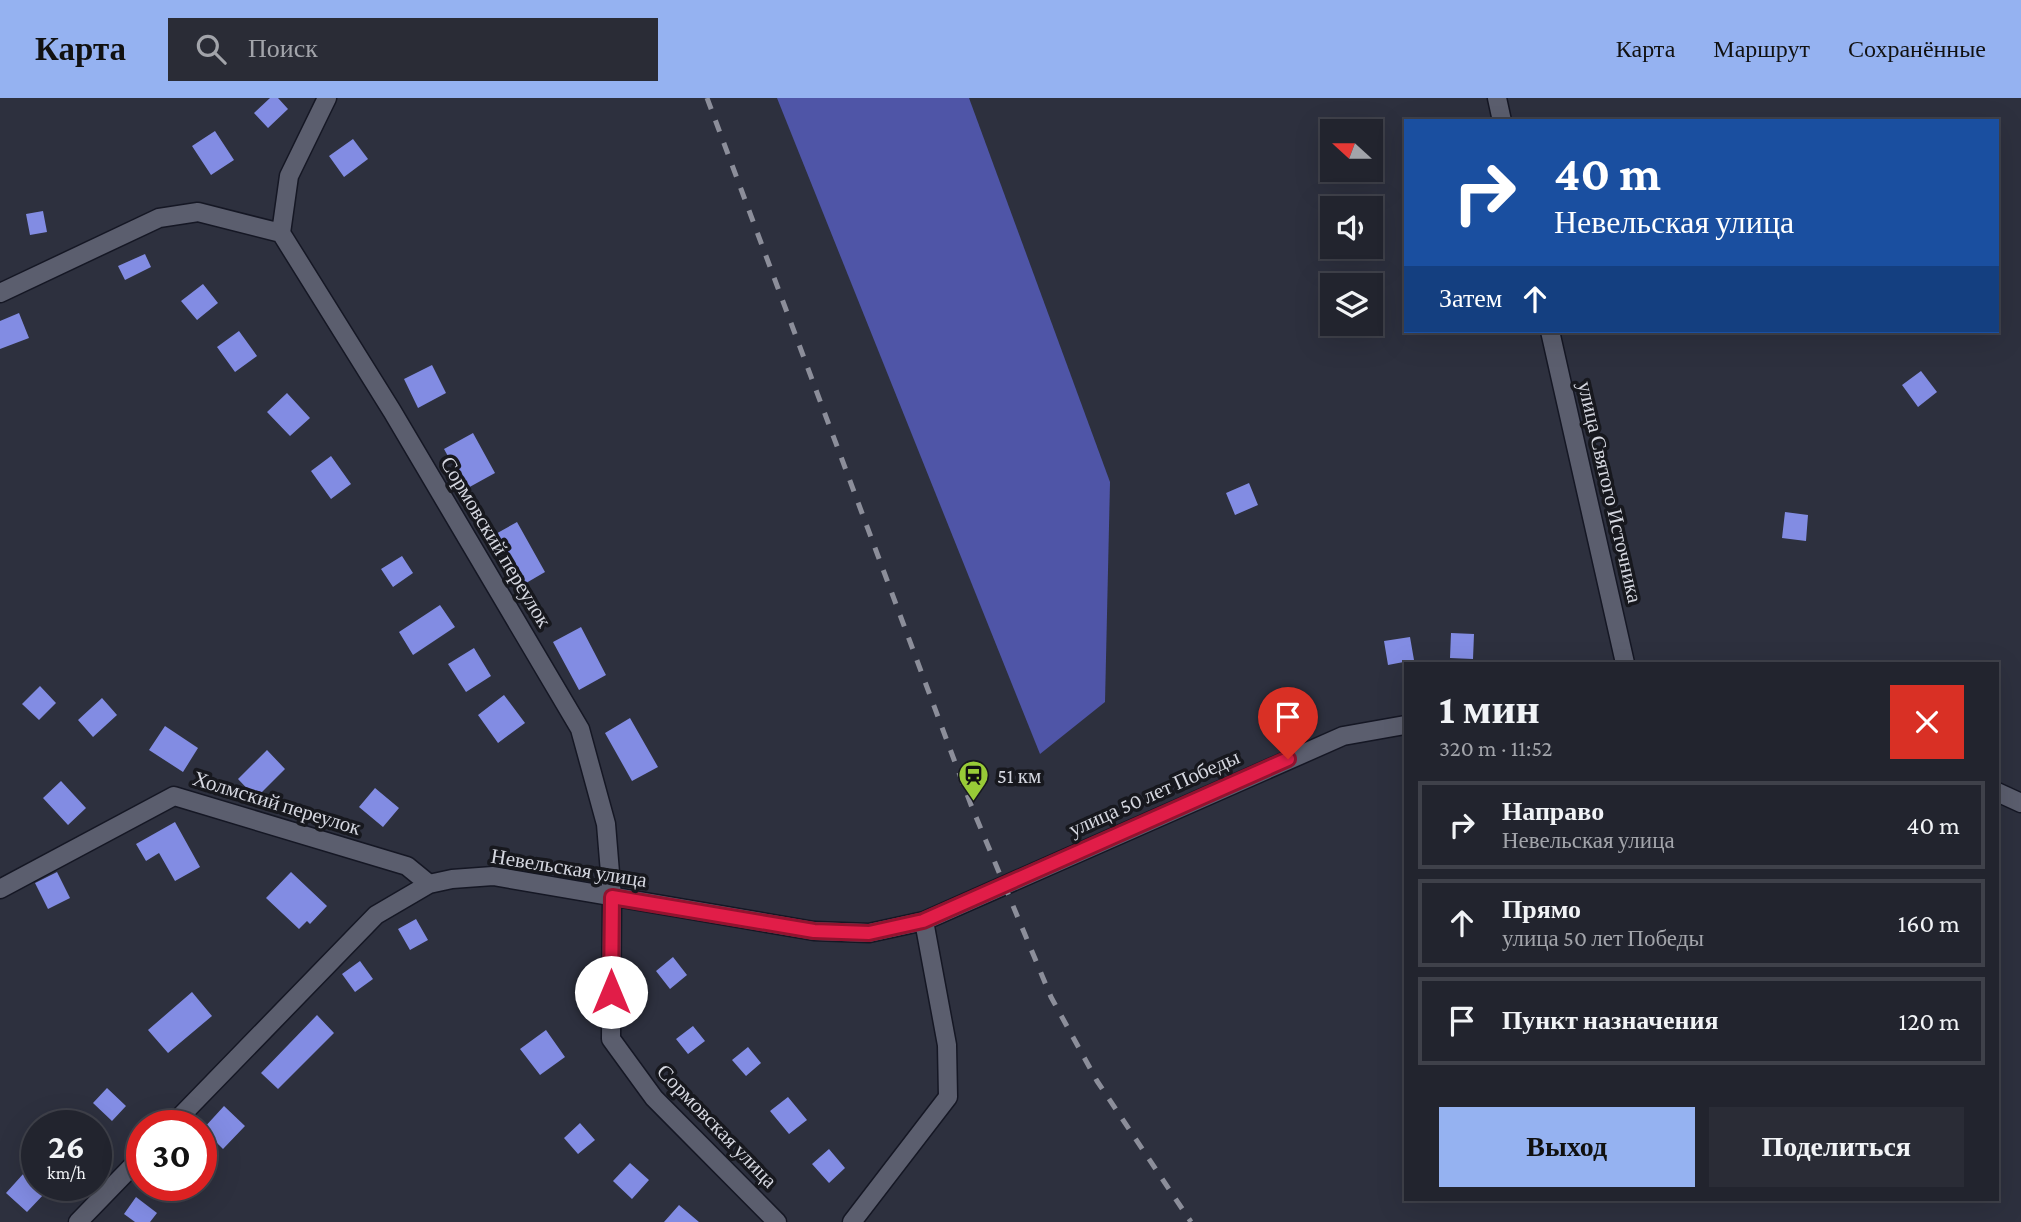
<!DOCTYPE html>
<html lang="ru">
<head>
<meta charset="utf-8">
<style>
  body { margin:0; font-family:"Crimson Pro",serif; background:#2a2c36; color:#f1f3f6; height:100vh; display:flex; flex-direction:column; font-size:26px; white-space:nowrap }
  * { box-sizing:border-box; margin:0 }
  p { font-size:23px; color:#a2a4aa }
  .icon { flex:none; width:38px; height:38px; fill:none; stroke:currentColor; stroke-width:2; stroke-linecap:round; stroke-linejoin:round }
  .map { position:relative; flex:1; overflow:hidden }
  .panel { position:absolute; left:1404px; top:564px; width:595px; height:539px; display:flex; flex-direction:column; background:#22242e; border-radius:0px; box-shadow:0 7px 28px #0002,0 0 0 2px #3f414a }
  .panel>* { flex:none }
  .top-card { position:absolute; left:1404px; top:21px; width:595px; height:214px; border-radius:0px; box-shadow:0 7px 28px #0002,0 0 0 2px #3f414a; background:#1a4fa0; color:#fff; overflow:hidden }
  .needle { width:46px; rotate:291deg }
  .buttons { position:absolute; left:1320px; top:21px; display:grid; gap:14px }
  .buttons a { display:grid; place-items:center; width:63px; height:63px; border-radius:0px; background:#22242e; box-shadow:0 7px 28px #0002,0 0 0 2px #3f414a; font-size:35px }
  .speed { position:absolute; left:21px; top:1012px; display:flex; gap:14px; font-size:35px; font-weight:700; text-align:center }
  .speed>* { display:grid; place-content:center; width:91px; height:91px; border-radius:50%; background:#22242e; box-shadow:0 7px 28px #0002,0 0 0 2px #3f414a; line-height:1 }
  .speed small { font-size:18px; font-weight:400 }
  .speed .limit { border:10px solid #d22; background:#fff; color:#111 }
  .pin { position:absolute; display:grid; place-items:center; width:60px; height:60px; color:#fff; margin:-72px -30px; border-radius:50% 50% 50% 0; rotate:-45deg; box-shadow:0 0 7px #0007 }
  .pin .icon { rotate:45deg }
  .me { position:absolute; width:77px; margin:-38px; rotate:0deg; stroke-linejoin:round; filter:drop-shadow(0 0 5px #0008) }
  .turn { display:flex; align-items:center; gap:24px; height:147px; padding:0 35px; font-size:32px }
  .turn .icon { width:91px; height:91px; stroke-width:2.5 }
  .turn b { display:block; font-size:49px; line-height:60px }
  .then { display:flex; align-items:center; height:66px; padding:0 35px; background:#0003; gap:14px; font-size:26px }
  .round { display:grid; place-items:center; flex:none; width:74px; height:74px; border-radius:0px; background:#2a2c36 }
  .summary { display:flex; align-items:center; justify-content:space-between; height:119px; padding:0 35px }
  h1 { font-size:42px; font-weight:700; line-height:52px }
  .cta { display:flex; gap:14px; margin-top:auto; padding:14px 35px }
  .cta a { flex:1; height:80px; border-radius:0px; background:#95b2f1; color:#111; font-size:28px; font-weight:700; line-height:80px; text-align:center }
  .cta a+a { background:#2a2c36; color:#f1f3f6 }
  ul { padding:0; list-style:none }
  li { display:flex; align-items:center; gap:21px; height:88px; margin:0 14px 10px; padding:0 21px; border:4px solid #3f414a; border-radius:0px }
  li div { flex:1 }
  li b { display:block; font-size:26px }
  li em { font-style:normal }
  header { display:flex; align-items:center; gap:42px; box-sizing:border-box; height:98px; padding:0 35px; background:#95b2f1; color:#111 }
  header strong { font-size:33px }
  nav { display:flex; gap:38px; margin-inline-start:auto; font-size:24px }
  .search { width:490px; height:63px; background:#2a2c36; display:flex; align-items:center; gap:18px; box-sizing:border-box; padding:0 24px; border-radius:0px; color:#a2a4aa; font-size:26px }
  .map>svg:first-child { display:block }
</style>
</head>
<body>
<header>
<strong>Карта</strong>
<div class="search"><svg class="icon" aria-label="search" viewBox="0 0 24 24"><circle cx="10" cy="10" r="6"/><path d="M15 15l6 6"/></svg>Поиск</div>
<nav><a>Карта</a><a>Маршрут</a><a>Сохранённые</a></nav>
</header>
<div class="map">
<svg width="2021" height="1124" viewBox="0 0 2021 1124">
  <rect width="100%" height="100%" fill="#2d303e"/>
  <path fill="#4f55a7" d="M 777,0 L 969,0 L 1110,384 L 1105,604 L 1040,656 Z"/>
  <path fill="#828ce3" d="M 270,0 L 278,0 L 288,11 L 268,30 L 254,15 Z
    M 215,33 L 234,62 L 211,77 L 192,48 Z
    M 353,41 L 368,61 L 344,79 L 329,58 Z
    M 43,113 L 47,134 L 30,137 L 26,116 Z
    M 145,156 L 151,169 L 125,182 L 118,168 Z
    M 203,186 L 218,205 L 197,222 L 181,203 Z
    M 19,215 L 29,240 L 0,251 L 0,223 Z
    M 239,233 L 257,258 L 235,274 L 217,249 Z
    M 432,267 L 446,295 L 418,310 L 404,281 Z
    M 1921,273 L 1937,294 L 1918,309 L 1902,287 Z
    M 287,295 L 310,320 L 290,338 L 267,314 Z
    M 473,335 L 495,375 L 466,391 L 444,351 Z
    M 331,358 L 351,386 L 331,401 L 311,373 Z
    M 1249,385 L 1258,407 L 1235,417 L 1226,395 Z
    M 1785,414 L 1808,417 L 1806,443 L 1782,440 Z
    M 517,424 L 545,474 L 521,488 L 492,438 Z
    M 402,458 L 413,475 L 393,489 L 381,471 Z
    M 440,507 L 455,529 L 413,557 L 399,534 Z
    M 581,529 L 606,577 L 579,592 L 553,544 Z
    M 1451,535 L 1474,536 L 1473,561 L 1450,560 Z
    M 1410,539 L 1414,562 L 1388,567 L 1384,543 Z
    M 474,550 L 491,578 L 466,594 L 448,566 Z
    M 40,588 L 56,605 L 39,622 L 22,606 Z
    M 504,597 L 525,625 L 498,645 L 478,617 Z
    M 102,600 L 117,617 L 93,639 L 78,622 Z
    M 630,620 L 658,669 L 632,683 L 605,635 Z
    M 165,628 L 198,650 L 183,674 L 149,652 Z
    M 267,652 L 285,671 L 256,700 L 238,681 Z
    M 61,683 L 86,710 L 68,727 L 43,700 Z
    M 375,690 L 399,710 L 383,729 L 359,709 Z
    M 175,724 L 200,769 L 175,783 L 159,755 L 146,763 L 136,746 Z
    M 57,774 L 70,800 L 48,811 L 35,785 Z
    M 291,774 L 327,808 L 310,826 L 307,823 L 299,831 L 266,800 Z
    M 416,821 L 428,842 L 410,852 L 398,831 Z
    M 673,859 L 687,877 L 670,891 L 656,873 Z
    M 360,863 L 373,881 L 355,894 L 342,876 Z
    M 192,894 L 212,918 L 168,955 L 148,932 Z
    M 317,917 L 334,935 L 278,991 L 261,975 Z
    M 693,928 L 705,943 L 688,956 L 676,941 Z
    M 546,932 L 565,959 L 540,977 L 520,951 Z
    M 748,949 L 761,965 L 746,978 L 732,962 Z
    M 107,990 L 126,1008 L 112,1023 L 93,1005 Z
    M 788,999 L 807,1022 L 789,1036 L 770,1013 Z
    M 224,1008 L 245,1028 L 223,1051 L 203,1031 Z
    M 580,1025 L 595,1042 L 578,1056 L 564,1040 Z
    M 829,1051 L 845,1070 L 829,1085 L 812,1066 Z
    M 630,1065 L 649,1082 L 632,1101 L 613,1083 Z
    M 24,1075 L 45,1095 L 27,1114 L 6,1095 Z
    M 136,1099 L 157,1115 L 150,1124 L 135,1124 L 124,1116 Z
    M 679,1107 L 699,1124 L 664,1124 Z"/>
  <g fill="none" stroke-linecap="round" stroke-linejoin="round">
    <defs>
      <path id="minor" d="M 1497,0 L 1502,23
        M 281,135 L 392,313 L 580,631 L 606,726 L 612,799 L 611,941 L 654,1000 L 777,1124
        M 281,135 L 289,78 L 327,0
        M 0,195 L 159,120 L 198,114 L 281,135
        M 1550,233 L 1625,565
        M 1997,694 L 2021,705
        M 0,791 L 174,698 L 407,768 L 429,786
        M 172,1027 L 376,817 L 429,786 L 452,781 L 493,778 L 814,833 L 869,835 L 924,823 L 1343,638 L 1405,627
        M 78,1124 L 142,1058
        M 852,1124 L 948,999 L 947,947 L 924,823"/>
    </defs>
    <use href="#minor" stroke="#151724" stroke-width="21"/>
    <use href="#minor" stroke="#5b5e6e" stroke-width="18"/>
    <path stroke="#8c8e9a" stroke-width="5" stroke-dasharray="12 12" stroke-linecap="butt" d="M 707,0 L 971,707 L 1051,899 L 1097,983 L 1191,1124"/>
  </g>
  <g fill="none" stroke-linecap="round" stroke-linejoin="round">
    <defs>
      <path id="route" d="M 611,894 L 612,799 L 814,833 L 869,835 L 923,823 L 1288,661"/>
    </defs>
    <use href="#route" stroke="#92132f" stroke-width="18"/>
    <use href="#route" stroke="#e11d48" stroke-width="12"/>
  </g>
  <defs>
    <symbol id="station-pin" viewBox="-11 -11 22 30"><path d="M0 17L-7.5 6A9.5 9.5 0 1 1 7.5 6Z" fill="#98cb37" stroke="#17181e"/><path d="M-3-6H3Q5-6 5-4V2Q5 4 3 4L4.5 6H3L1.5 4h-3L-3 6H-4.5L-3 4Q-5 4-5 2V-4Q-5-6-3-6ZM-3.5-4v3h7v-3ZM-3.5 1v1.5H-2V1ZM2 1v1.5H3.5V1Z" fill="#111"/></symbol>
  </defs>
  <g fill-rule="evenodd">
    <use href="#station-pin" x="956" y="660" width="35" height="47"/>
  </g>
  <g text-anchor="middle" stroke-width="7" stroke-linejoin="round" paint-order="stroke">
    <g font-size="21" fill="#d5d7e0" stroke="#17181e">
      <text transform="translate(1610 394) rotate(77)" y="7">улица Святого Источника</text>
      <text transform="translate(496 444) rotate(59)" y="7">Сормовский переулок</text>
      <text transform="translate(1154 695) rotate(-24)" y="7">улица 50 лет Победы</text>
      <text transform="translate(277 705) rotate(17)" y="7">Холмский переулок</text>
      <text transform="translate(569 770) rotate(9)" y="7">Невельская улица</text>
      <text transform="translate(717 1028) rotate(46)" y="7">Сормовская улица</text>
    </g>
    <g font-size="21" fill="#d5d7e0" stroke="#17181e" text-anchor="start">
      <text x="997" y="685">51 км</text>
    </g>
  </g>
</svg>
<div class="buttons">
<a><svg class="needle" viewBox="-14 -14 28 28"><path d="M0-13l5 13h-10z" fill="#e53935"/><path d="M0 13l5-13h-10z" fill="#a2a4aa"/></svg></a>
<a><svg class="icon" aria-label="sound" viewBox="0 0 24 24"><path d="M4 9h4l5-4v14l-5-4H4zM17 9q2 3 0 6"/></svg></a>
<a><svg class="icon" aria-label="layers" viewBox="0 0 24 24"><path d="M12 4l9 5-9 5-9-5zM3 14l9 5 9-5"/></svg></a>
</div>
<div class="speed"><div>26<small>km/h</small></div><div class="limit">30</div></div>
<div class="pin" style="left:1288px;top:661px;background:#d93025"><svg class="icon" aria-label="arrive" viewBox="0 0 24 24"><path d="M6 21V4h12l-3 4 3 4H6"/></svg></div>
<svg class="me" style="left:611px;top:894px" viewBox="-20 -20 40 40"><circle r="19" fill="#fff"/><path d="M0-13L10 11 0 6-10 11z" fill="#e11d48"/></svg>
<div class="top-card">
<div class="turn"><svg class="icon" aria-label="right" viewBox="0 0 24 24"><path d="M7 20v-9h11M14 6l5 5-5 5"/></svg><div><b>40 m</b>Невельская улица</div></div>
<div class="then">Затем<svg class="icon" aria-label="ahead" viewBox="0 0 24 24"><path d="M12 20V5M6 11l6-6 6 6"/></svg></div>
</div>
<section class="panel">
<div class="summary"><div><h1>1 мин</h1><p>320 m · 11:52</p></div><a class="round" style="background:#d93025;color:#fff"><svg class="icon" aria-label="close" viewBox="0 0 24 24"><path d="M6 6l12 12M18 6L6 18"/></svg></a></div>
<ul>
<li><svg class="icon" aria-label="right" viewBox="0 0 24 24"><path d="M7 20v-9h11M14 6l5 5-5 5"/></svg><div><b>Направо</b><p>Невельская улица</p></div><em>40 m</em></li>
<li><svg class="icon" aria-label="ahead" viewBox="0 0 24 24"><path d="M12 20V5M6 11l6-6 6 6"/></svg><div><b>Прямо</b><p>улица 50 лет Победы</p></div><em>160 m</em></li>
<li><svg class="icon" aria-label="arrive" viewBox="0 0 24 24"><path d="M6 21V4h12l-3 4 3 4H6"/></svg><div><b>Пункт назначения</b></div><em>120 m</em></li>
</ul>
<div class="cta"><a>Выход</a><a>Поделиться</a></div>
</section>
</div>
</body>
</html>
